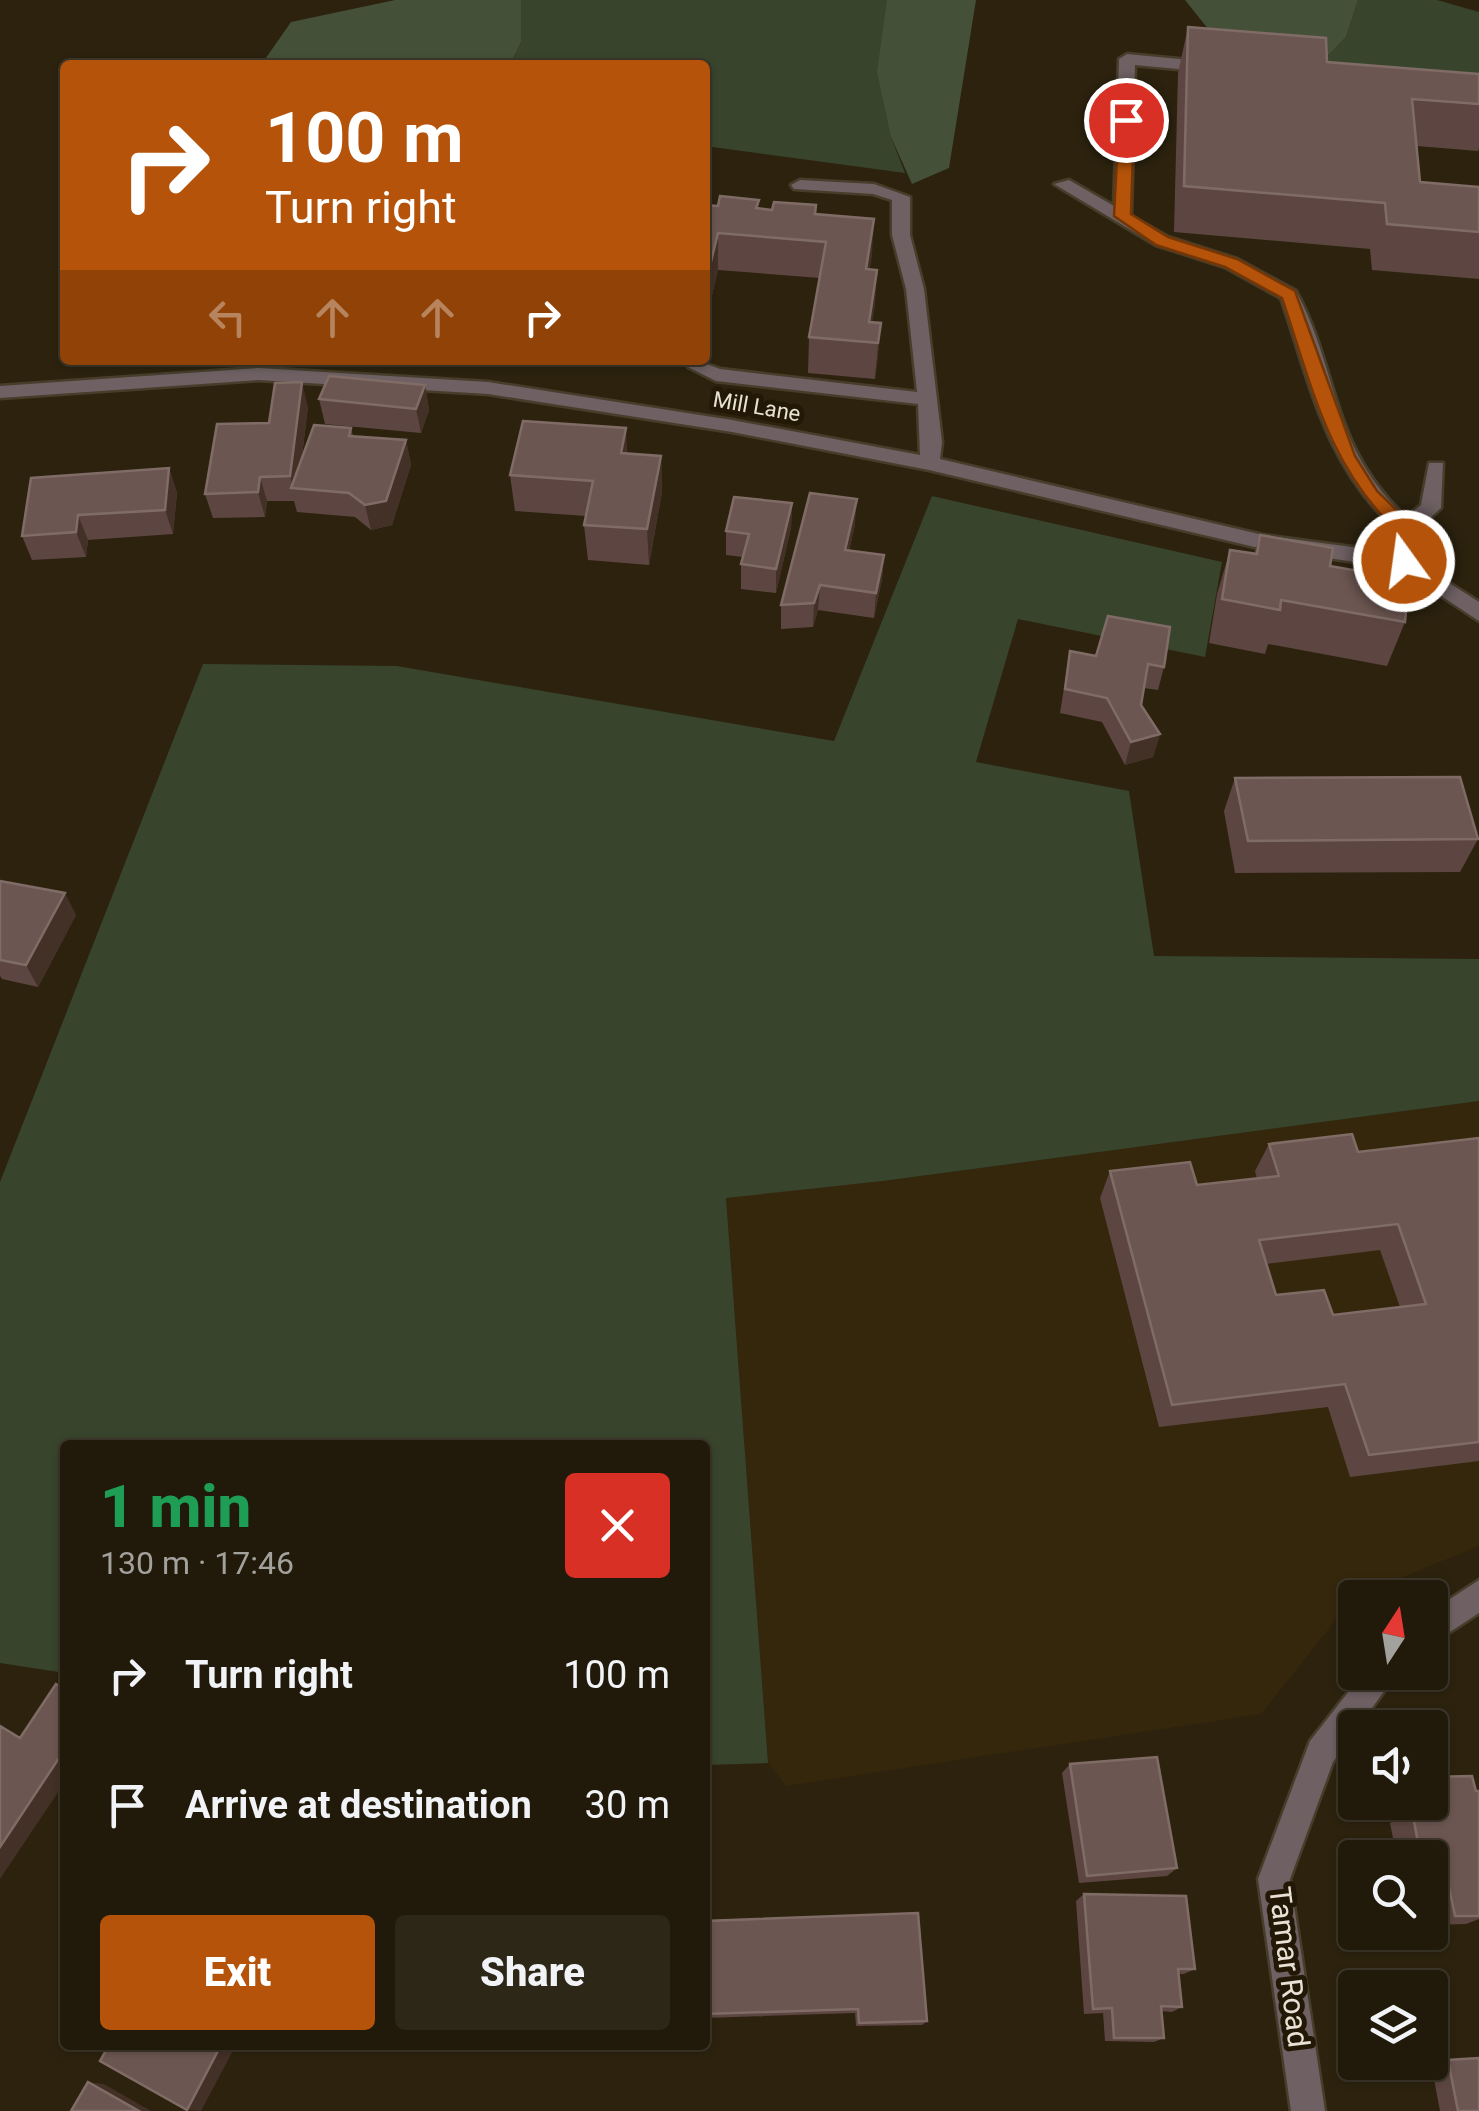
<!DOCTYPE html>
<html lang="en">
<head>
<meta charset="utf-8">
<style>
  body { margin:0; font-family:Roboto,sans-serif; background:#2d2718; color:#f1f3f6; height:100vh; display:flex; flex-direction:column; font-size:38px; white-space:nowrap }
  * { box-sizing:border-box; margin:0 }
  p { font-size:32px; color:#a2a19c }
  .icon { flex:none; width:55px; height:55px; fill:none; stroke:currentColor; stroke-width:2; stroke-linecap:round; stroke-linejoin:round }
  .map { position:relative; flex:1; overflow:hidden }
  .sheet { position:absolute; left:60px; top:1440px; width:650px; height:610px; display:flex; flex-direction:column; background:#211a0a; border-radius:10px; box-shadow:0 2px 8px #0004,0 0 0 2px #3e382b }
  .sheet>* { flex:none }
  .banner { position:absolute; left:60px; top:60px; width:650px; height:305px; border-radius:10px; box-shadow:0 2px 8px #0004,0 0 0 2px #3e382b; background:#b45309; color:#fff; overflow:hidden }
  .needle { width:65px; rotate:12deg }
  .buttons { position:absolute; left:1338px; top:1580px; display:grid; gap:20px }
  .buttons a { display:grid; place-items:center; width:110px; height:110px; border-radius:10px; background:#211a0a; box-shadow:0 2px 8px #0004,0 0 0 2px #3e382b; font-size:50px }
  .pin { position:absolute; display:grid; place-items:center; width:85px; height:85px; color:#fff; margin:-42px; border:5px solid #fff; border-radius:50%; box-shadow:0 2px 10px #0007 }
  .me { position:absolute; width:110px; margin:-55px; rotate:346deg; stroke-linejoin:round; filter:drop-shadow(0 0 8px #0008) }
  .turn { display:flex; align-items:center; gap:35px; height:210px; padding:0 40px; font-size:45px }
  .turn .icon { width:130px; height:130px; stroke-width:2.5 }
  .turn b { display:block; font-size:70px; line-height:85px }
  .lanes { display:flex; align-items:center; height:95px; padding:0 40px; background:#0003; justify-content:center; gap:50px; direction:ltr }
  .lanes .off { opacity:.35 }
  .round { display:grid; place-items:center; flex:none; width:105px; height:105px; border-radius:10px; background:#2d2718 }
  .summary { display:flex; align-items:center; justify-content:space-between; height:170px; padding:0 40px }
  h1 { font-size:60px; font-weight:800; line-height:75px; color:#1e9e55 }
  .cta { display:flex; gap:20px; margin-top:auto; padding:20px 40px }
  .cta a { flex:1; height:115px; border-radius:10px; background:#b45309; color:#fff; font-size:40px; font-weight:800; line-height:115px; text-align:center }
  .cta a+a { background:#2d2718; color:#f1f3f6 }
  ul { padding:0; list-style:none }
  li { display:flex; align-items:center; gap:30px; height:130px; padding:0 40px }
  li div { flex:1 }
  li b { display:block; font-size:38px }
  li em { font-style:normal }
  .map>svg:first-child { display:block }
</style>
</head>
<body>
<div class="map">
<svg width="1479" height="2111" viewBox="0 0 1479 2111">
  <rect width="100%" height="100%" fill="#2c220e"/>
  <path fill="#35270c" d="M 1479,1101 L 1479,1546 L 1354,1597 L 1261,1714 L 786,1786 L 768,1763 L 726,1197 L 883,1181 Z"/>
  <path fill="#38442c" d="M 521,0 L 887,0 L 891,137 L 905,173 L 705,146 L 705,65 L 510,65 L 521,42 Z
    M 1358,0 L 1437,0 L 1479,12 L 1479,153 L 1474,121 L 1322,62 L 1346,37 Z
    M 932,496 L 1222,562 L 1205,657 L 1018,619 L 976,762 L 1129,791 L 1154,956 L 1479,959 L 1479,1101 L 883,1181 L 726,1198 L 768,1763 L 705,1765 L 705,1445 L 65,1445 L 65,1673 L 0,1663 L 0,1182 L 203,664 L 397,666 L 834,741 Z"/>
  <path fill="#445038" d="M 395,0 L 521,0 L 521,42 L 510,65 L 261,65 L 291,22 Z
    M 887,0 L 976,0 L 949,168 L 912,184 L 891,137 L 877,72 Z
    M 1185,0 L 1358,0 L 1346,37 L 1322,62 L 1225,50 Z"/>
  <g fill="none" stroke-linecap="round" stroke-linejoin="round">
    <defs>
      <path id="minor" d="M 1127,54 L 1210,62 L 1218,67 L 1210,72 L 1135,65 L 1131,216 L 1168,237 L 1237,259 L 1296,291 C 1340,373 1330,447 1406,517 L 1421,505 L 1429,463 L 1443,463 L 1441,508 L 1416,531 L 1412,551 L 1398,551 L 1396,530 C 1325,465 1311,386 1281,298 L 1225,267 L 1156,245 L 1054,184 L 1069,180 L 1114,206 L 1119,59 Z
        M 800,180 L 874,184 L 910,197 L 910,235 L 924,289 L 942,442 L 940,459 L 1263,535 L 1404,554 L 1479,602 L 1479,621 L 1399,568 L 1263,549 L 929,470 L 732,432 L 488,394 L 258,380 L 0,398 L 0,386 L 258,368 L 488,382 L 732,420 L 920,455 L 918,404 L 716,381 L 688,367 L 698,361 L 720,369 L 917,392 L 906,289 L 892,235 L 892,200 L 873,194 L 794,189 L 791,185 Z
        M 1479,1580 L 1479,1613 L 1430,1645 L 1430,1612 Z
        M 1364,1672 L 1398,1672 L 1333,1762 L 1290,1879 L 1325,2111 L 1291,2111 L 1258,1879 L 1310,1741 Z"/>
    </defs>
    <use href="#minor" stroke="#463d2a" stroke-width="5"/>
    <use href="#minor" fill="#6e6063" fill-rule="evenodd"/>
  </g>
  <path fill="#5d4641" fill-rule="evenodd" d="M 1188,27 L 1327,62 L 1479,74 L 1479,147 L 1478,151 L 1417,146 L 1420,182 L 1479,187 L 1479,279 L 1372,270 L 1370,249 L 1174,232 L 1178,73 Z
    M 759,200 L 758,209 L 772,210 L 816,205 L 816,214 L 874,219 L 869,269 L 877,270 L 872,322 L 881,323 L 875,379 L 808,373 L 809,337 L 820,278 L 718,270 L 705,325 L 705,205 L 718,206 Z
    M 591,360 L 652,360 L 651,365 Z
    M 425,385 L 429,410 L 421,433 L 325,424 L 319,399 Z
    M 308,407 L 302,456 L 351,428 L 353,436 L 406,440 L 411,465 L 392,525 L 371,530 L 355,517 L 297,512 L 294,501 L 267,501 L 265,517 L 213,518 L 205,494 Z
    M 661,456 L 662,492 L 649,565 L 588,560 L 584,525 L 586,516 L 515,511 L 510,475 Z
    M 169,468 L 177,493 L 173,534 L 88,540 L 86,557 L 32,560 L 22,536 Z
    M 792,503 L 791,528 L 776,593 L 741,589 L 741,564 L 743,557 L 726,555 L 726,531 Z
    M 855,524 L 849,551 L 884,555 L 882,579 L 874,618 L 818,610 L 813,627 L 781,629 L 781,605 Z
    M 1260,535 L 1330,566 L 1405,622 L 1387,666 L 1268,644 L 1265,654 L 1209,643 L 1217,594 L 1230,550 L 1254,554 Z
    M 1070,651 L 1164,667 L 1158,690 L 1144,688 L 1141,705 L 1160,734 L 1153,757 L 1125,765 L 1102,722 L 1060,713 Z
    M 1235,778 L 1478,839 L 1460,872 L 1235,873 L 1224,811 Z
    M 0,881 L 76,915 L 38,987 L 2,979 L 0,976 Z
    M 1479,1138 L 1479,1461 L 1350,1477 L 1328,1407 L 1159,1427 L 1100,1198 L 1110,1171 L 1197,1185 L 1257,1179 L 1255,1171 L 1269,1144 L 1358,1152 ZM 1380,1250 L 1400,1307 L 1333,1315 L 1276,1295 L 1266,1264 Z
    M 1070,1764 L 1177,1868 L 1167,1876 L 1079,1883 L 1062,1773 Z
    M 1479,1791 L 1479,1919 L 1466,1924 L 1431,1925 L 1430,1858 L 1397,1858 L 1390,1823 L 1405,1815 L 1402,1802 L 1430,1802 Z
    M 1084,1894 L 1195,1969 L 1184,1974 L 1179,1974 L 1182,2007 L 1172,2012 L 1161,2011 L 1164,2038 L 1154,2042 L 1105,2041 L 1103,2013 L 1084,2014 L 1076,1901 Z
    M 705,1921 L 927,2021 L 922,2025 L 856,2026 L 855,2013 L 705,2018 Z
    M 1448,2060 L 1479,2111 L 1440,2111 L 1431,2063 Z"/>
  <path fill="#433026" d="M 874,219 L 872,256 L 864,305 L 866,269 Z
    M 718,233 L 718,270 L 705,325 L 705,286 Z
    M 877,270 L 875,306 L 869,342 L 869,322 Z
    M 881,323 L 878,359 L 875,379 L 878,343 Z
    M 302,382 L 308,407 L 298,488 L 293,488 L 290,476 Z
    M 425,385 L 429,410 L 421,433 L 416,409 Z
    M 626,428 L 628,464 L 621,453 Z
    M 406,440 L 411,465 L 392,525 L 371,530 L 365,505 Z
    M 661,456 L 662,492 L 649,565 L 647,529 Z
    M 169,468 L 177,493 L 173,534 L 165,510 Z
    M 260,477 L 267,501 L 265,517 L 258,492 Z
    M 857,499 L 855,524 L 844,575 L 845,550 Z
    M 792,503 L 791,528 L 776,593 L 776,569 Z
    M 78,515 L 88,540 L 86,557 L 76,532 Z
    M 884,555 L 882,579 L 874,618 L 876,593 Z
    M 820,585 L 818,610 L 813,627 L 814,603 Z
    M 1160,734 L 1153,757 L 1125,765 L 1131,742 Z
    M 65,893 L 76,915 L 38,987 L 26,965 Z
    M 65,1749 L 65,1782 L 0,1879 L 0,1847 Z
    M 221,2045 L 236,2045 L 201,2111 L 187,2110 Z
    M 88,2082 L 104,2084 L 151,2111 L 139,2111 Z"/>
  <path fill="#6c5651" stroke="#806c66" stroke-width="2.5" fill-rule="evenodd" d="M 1188,27 L 1326,38 L 1327,62 L 1479,74 L 1479,104 L 1412,99 L 1420,182 L 1479,187 L 1479,232 L 1387,224 L 1385,203 L 1184,186 Z
    M 720,196 L 759,200 L 756,208 L 772,210 L 774,202 L 816,205 L 815,214 L 874,219 L 866,269 L 877,270 L 869,322 L 881,323 L 878,343 L 809,337 L 826,242 L 718,233 L 705,286 L 705,205 L 718,206 Z
    M 329,376 L 425,385 L 416,409 L 319,399 Z
    M 302,382 L 290,476 L 260,477 L 258,492 L 205,494 L 217,424 L 269,423 L 275,383 Z
    M 523,421 L 626,428 L 621,453 L 661,456 L 647,529 L 584,525 L 593,481 L 510,475 Z
    M 314,425 L 351,428 L 349,436 L 406,440 L 386,501 L 365,505 L 349,493 L 291,488 Z
    M 169,468 L 165,510 L 78,515 L 76,532 L 22,536 L 31,478 Z
    M 810,493 L 857,499 L 845,550 L 884,555 L 876,593 L 820,585 L 814,603 L 781,605 Z
    M 734,497 L 792,503 L 776,569 L 741,564 L 749,534 L 726,531 Z
    M 1260,535 L 1333,548 L 1330,566 L 1409,580 L 1405,622 L 1281,600 L 1280,610 L 1222,599 L 1230,550 L 1257,554 Z
    M 1108,616 L 1170,627 L 1164,667 L 1148,664 L 1141,705 L 1160,734 L 1131,742 L 1107,698 L 1065,689 L 1070,651 L 1096,656 Z
    M 1460,777 L 1478,839 L 1248,841 L 1235,778 Z
    M 0,881 L 65,893 L 26,965 L 0,960 Z
    M 1352,1134 L 1358,1152 L 1479,1138 L 1479,1442 L 1369,1455 L 1345,1384 L 1172,1405 L 1110,1171 L 1190,1162 L 1197,1185 L 1279,1176 L 1269,1144 ZM 1398,1224 L 1426,1304 L 1333,1315 L 1324,1290 L 1276,1295 L 1259,1240 Z
    M 56,1684 L 65,1689 L 65,1749 L 0,1847 L 0,1726 L 20,1738 Z
    M 1157,1757 L 1177,1868 L 1087,1876 L 1070,1764 Z
    M 1472,1776 L 1476,1791 L 1479,1791 L 1479,1916 L 1455,1916 L 1444,1863 L 1430,1864 L 1430,1858 L 1421,1858 L 1412,1811 L 1429,1811 L 1427,1802 L 1430,1802 L 1430,1777 Z
    M 1084,1894 L 1186,1896 L 1195,1969 L 1178,1969 L 1182,2007 L 1161,2006 L 1164,2038 L 1114,2038 L 1112,2008 L 1093,2009 Z
    M 918,1913 L 927,2021 L 859,2023 L 858,2009 L 705,2014 L 705,1921 Z
    M 109,2045 L 221,2045 L 187,2110 L 100,2061 Z
    M 1479,2058 L 1479,2111 L 1458,2111 L 1448,2060 Z
    M 88,2082 L 139,2111 L 71,2111 Z"/>
  <path fill="#b45309" stroke="#753606" stroke-width="2.5" d="M 1126,115 L 1134,120 L 1131,214 L 1168,237 L 1237,259 L 1295,291 L 1355,456 L 1377,491 L 1415,528 L 1411,565 L 1397,565 L 1396,530 C 1327,464 1312,386 1282,298 L 1225,267 L 1156,245 L 1114,216 L 1119,120 Z"/>
  <g text-anchor="middle" stroke-width="10" stroke-linejoin="round" paint-order="stroke">
    <g font-size="22" fill="#e8e1d5" stroke="#221805">
      <text transform="translate(757 406) rotate(10)" y="8">Mill Lane</text>
    </g>
    <g font-size="30" fill="#e8e1d5" stroke="#221805">
      <text transform="translate(1289 1967) rotate(83)" y="10">Tamar Road</text>
    </g>
  </g>
</svg>
<div class="buttons">
<a><svg class="needle" viewBox="-14 -14 28 28"><path d="M0-13l5 13h-10z" fill="#e53935"/><path d="M0 13l5-13h-10z" fill="#a2a19c"/></svg></a>
<a><svg class="icon" aria-label="sound" viewBox="0 0 24 24"><path d="M4 9h4l5-4v14l-5-4H4zM17 9q2 3 0 6"/></svg></a>
<a><svg class="icon" aria-label="search" viewBox="0 0 24 24"><circle cx="10" cy="10" r="6"/><path d="M15 15l6 6"/></svg></a>
<a><svg class="icon" aria-label="layers" viewBox="0 0 24 24"><path d="M12 4l9 5-9 5-9-5zM3 14l9 5 9-5"/></svg></a>
</div>
<div class="pin" style="left:1126px;top:120px;background:#d93025"><svg class="icon" aria-label="arrive" viewBox="0 0 24 24"><path d="M6 21V4h12l-3 4 3 4H6"/></svg></div>
<svg class="me" style="left:1404px;top:561px" viewBox="-20 -20 40 40"><circle r="17" fill="#b45309" stroke="#fff" stroke-width="3"/><path d="M0-11L8 9 0 5-8 9z" fill="#fff"/></svg>
<div class="banner">
<div class="turn"><svg class="icon" aria-label="right" viewBox="0 0 24 24"><path d="M7 20v-9h11M14 6l5 5-5 5"/></svg><div><b>100 m</b>Turn right</div></div>
<div class="lanes"><svg class="icon off" aria-label="left" viewBox="0 0 24 24"><path d="M17 20v-9H6M10 6l-5 5 5 5"/></svg><svg class="icon off" aria-label="ahead" viewBox="0 0 24 24"><path d="M12 20V5M6 11l6-6 6 6"/></svg><svg class="icon off" aria-label="ahead" viewBox="0 0 24 24"><path d="M12 20V5M6 11l6-6 6 6"/></svg><svg class="icon" aria-label="right" viewBox="0 0 24 24"><path d="M7 20v-9h11M14 6l5 5-5 5"/></svg></div>
</div>
<section class="sheet">
<div class="summary"><div><h1>1 min</h1><p>130 m · 17:46</p></div><a class="round" style="background:#d93025;color:#fff"><svg class="icon" aria-label="close" viewBox="0 0 24 24"><path d="M6 6l12 12M18 6L6 18"/></svg></a></div>
<ul>
<li><svg class="icon" aria-label="right" viewBox="0 0 24 24"><path d="M7 20v-9h11M14 6l5 5-5 5"/></svg><div><b>Turn right</b></div><em>100 m</em></li>
<li><svg class="icon" aria-label="arrive" viewBox="0 0 24 24"><path d="M6 21V4h12l-3 4 3 4H6"/></svg><div><b>Arrive at destination</b></div><em>30 m</em></li>
</ul>
<div class="cta"><a>Exit</a><a>Share</a></div>
</section>
</div>
</body>
</html>
